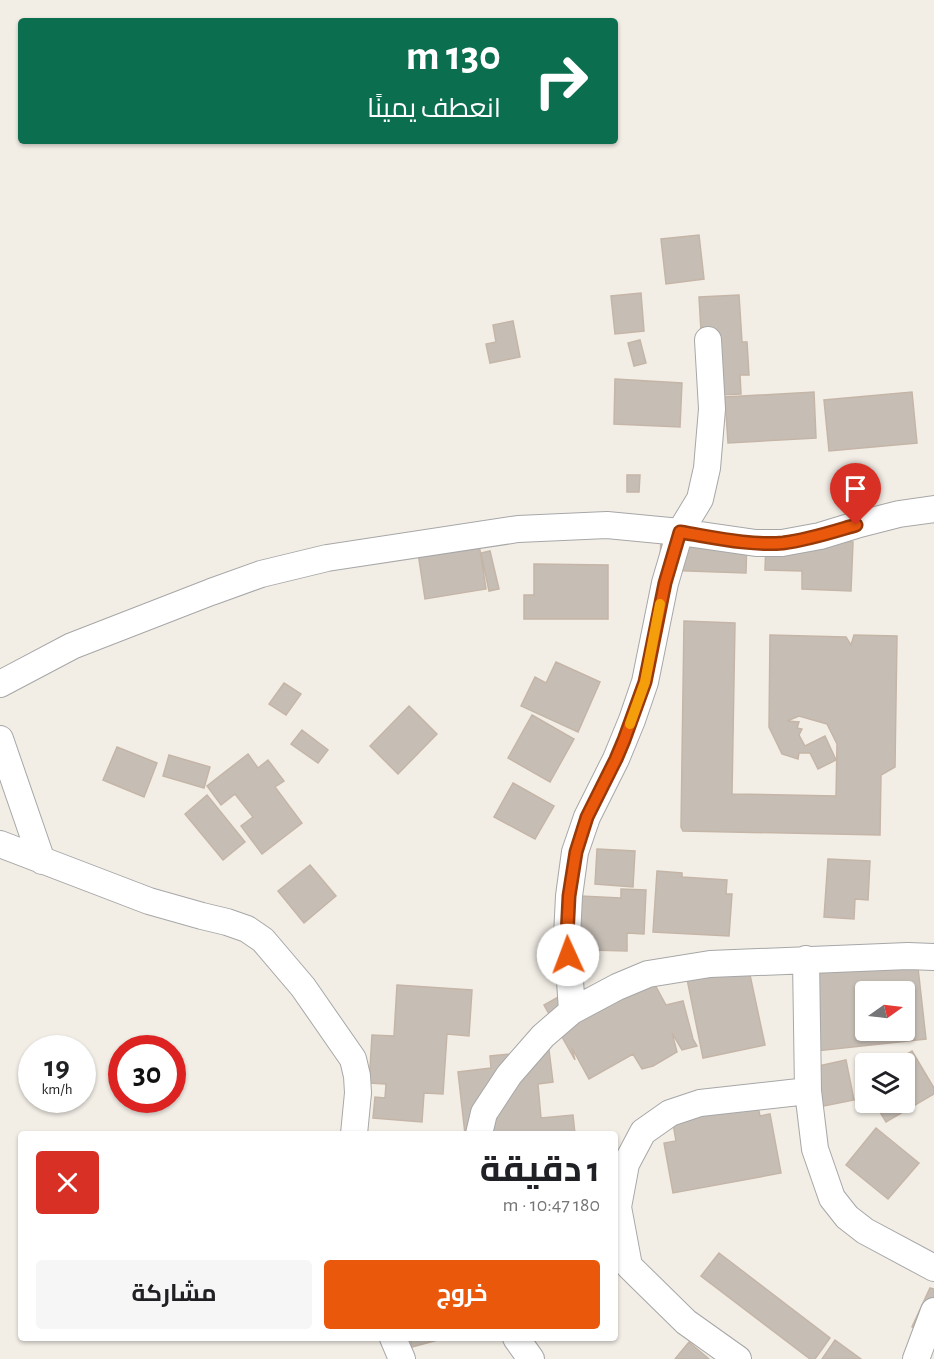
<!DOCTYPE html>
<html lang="ar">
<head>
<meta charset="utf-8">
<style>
  body { margin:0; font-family:"Alegreya Sans",Cairo,sans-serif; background:#f6f6f6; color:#202124; direction:rtl; height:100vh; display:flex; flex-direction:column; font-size:22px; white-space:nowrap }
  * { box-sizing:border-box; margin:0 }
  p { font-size:20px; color:#757577 }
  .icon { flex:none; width:33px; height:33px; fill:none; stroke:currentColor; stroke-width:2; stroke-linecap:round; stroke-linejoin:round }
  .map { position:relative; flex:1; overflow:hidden; direction:ltr }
  .sheet { position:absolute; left:18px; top:1131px; width:600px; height:210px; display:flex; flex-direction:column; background:#fff; border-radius:6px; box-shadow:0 2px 4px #0004; direction:rtl }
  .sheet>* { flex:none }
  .banner { position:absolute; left:18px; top:18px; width:600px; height:126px; border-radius:6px; box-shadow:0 2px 4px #0004; direction:rtl; background:#0b6e4f; color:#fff; overflow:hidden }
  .needle { width:39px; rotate:76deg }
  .fabs { position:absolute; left:855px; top:981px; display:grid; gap:12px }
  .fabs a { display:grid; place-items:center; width:60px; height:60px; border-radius:6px; background:#fff; box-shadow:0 2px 4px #0004; font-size:30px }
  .speed { position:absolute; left:18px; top:1035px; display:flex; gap:12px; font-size:30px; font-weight:700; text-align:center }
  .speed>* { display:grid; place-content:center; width:78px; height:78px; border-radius:50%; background:#fff; box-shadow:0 2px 4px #0004; line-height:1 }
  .speed small { font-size:15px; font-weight:400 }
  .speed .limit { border:9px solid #d22; background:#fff; color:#111 }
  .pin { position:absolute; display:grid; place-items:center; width:51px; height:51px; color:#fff; margin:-62px -26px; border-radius:50% 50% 50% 0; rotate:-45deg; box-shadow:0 0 6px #0007 }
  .pin .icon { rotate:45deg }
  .me { position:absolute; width:66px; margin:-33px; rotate:358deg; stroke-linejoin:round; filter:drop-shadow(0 0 4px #0008) }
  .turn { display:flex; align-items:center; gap:21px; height:126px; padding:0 18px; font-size:27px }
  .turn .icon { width:78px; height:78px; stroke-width:2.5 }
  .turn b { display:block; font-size:42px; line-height:51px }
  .round { display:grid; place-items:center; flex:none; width:63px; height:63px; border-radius:6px; background:#f6f6f6 }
  .head { display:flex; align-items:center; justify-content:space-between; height:102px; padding:0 18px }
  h1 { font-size:36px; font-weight:700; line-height:45px }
  .primary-button { display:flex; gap:12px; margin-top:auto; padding:12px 18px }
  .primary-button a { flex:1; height:69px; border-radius:6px; background:#ea580c; color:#fff; font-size:24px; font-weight:700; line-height:69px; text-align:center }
  .primary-button a+a { background:#f6f6f6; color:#202124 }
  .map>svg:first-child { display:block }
</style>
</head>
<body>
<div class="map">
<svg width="934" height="1359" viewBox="0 0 934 1359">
  <rect width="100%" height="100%" fill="#f2eee6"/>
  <path fill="#c6beb5" stroke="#c5b5a7" stroke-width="1.5" fill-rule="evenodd" d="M 699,235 L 704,279 L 666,284 L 661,239 Z
    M 641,293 L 644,331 L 615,334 L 611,296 Z
    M 739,295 L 742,342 L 747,342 L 749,375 L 740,375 L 741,394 L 699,396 L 702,348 L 699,297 Z
    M 513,321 L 520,357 L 490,363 L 486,344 L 496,342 L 493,325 Z
    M 640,340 L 646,363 L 634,366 L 628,343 Z
    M 615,379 L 682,383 L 680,427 L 614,424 Z
    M 814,392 L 816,438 L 728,443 L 725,397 Z
    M 912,392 L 917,443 L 829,451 L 824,400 Z
    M 627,475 L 640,475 L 639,492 L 627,492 Z
    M 661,532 L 747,535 L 746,573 L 660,570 Z
    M 766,539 L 853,542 L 851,591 L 802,589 L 802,571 L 765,570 Z
    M 479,544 L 486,589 L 425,599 L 418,553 Z
    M 490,551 L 499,589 L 489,591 L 481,553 Z
    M 534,564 L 608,565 L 608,619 L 524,619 L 524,595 L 534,595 Z
    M 684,621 L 735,623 L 732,794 L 836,796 L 837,744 L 827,724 L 799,716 L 787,721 L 799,722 L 797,728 L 802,729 L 799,735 L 805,746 L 825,736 L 836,760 L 818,769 L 810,753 L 799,753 L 798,759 L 782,754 L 769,727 L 770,635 L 846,637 L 851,645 L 854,635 L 897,636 L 895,767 L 881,775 L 880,835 L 683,831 L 681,827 Z
    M 556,662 L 600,682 L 578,732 L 521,706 L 535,677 L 546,683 Z
    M 284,683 L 301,694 L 286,715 L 269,704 Z
    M 409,706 L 437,734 L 398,774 L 370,746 Z
    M 532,715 L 574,739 L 550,782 L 508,758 Z
    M 302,730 L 328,750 L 318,763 L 291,744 Z
    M 117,747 L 157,763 L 144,797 L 103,780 Z
    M 248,754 L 258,768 L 268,760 L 284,781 L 275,787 L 302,823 L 262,854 L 241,826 L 253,817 L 235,794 L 221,805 L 207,786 Z
    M 169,755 L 210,767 L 204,788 L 163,776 Z
    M 513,783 L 554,806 L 535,839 L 494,817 Z
    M 207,795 L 245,842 L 223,860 L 185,814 Z
    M 597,849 L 635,851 L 633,887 L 595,884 Z
    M 828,859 L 870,861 L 868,900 L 855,899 L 854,919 L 824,917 Z
    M 310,865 L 336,896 L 304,923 L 278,891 Z
    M 657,871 L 682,873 L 682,877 L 727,880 L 726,894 L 732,894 L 729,936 L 653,932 Z
    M 621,889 L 646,890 L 644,934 L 627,933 L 627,951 L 590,950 L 589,959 L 579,959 L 581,896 L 621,898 Z
    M 916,950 L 926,1039 L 807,1052 L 811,967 ZM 866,992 L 904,992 L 904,1030 L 866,1030 Z
    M 747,961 L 765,1045 L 703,1058 L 686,974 Z
    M 648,972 L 666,1005 L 683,1001 L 693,1039 L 697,1046 L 682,1050 L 672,1033 L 677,1052 L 653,1066 L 642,1069 L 633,1054 L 589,1079 L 572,1048 L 575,1060 L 544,1005 L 569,991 L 584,987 L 577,991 Z
    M 397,985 L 472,990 L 469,1036 L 447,1034 L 443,1094 L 424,1093 L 422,1122 L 373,1118 L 375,1097 L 385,1098 L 386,1084 L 369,1083 L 372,1035 L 394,1036 Z
    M 549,1050 L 553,1082 L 538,1084 L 541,1118 L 573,1115 L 575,1134 L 465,1134 L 458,1072 L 491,1068 L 490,1056 Z
    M 912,1051 L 934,1088 L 934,1094 L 886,1122 L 874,1102 L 904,1102 L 904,1064 L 890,1064 Z
    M 846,1060 L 854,1100 L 808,1109 L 800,1070 Z
    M 753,1084 L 760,1116 L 770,1114 L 781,1173 L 673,1193 L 664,1143 L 676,1141 L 669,1100 Z
    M 876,1128 L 919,1163 L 888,1199 L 846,1165 Z
    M 719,1253 L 830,1338 L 815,1359 L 810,1359 L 701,1276 Z
    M 930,1288 L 934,1289 L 934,1337 L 912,1327 Z
    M 410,1338 L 445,1338 L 412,1347 Z
    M 835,1340 L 861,1359 L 822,1359 Z
    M 689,1342 L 709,1359 L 675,1359 Z"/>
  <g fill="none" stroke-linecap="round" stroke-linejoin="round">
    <defs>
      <path id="minor" d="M 0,684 L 72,646 L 211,592 L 261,574 L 327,558 L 518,529 L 607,525 L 680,532 L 756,543 L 782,543 L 820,536 L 856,525 L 899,514 L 934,509
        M 0,739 L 42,861
        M 0,844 L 149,901 L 202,916 L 227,922 L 247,929 L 263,940 L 303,987 L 353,1059 L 357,1076 L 358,1093 L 354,1134
        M 806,959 L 808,1091 L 815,1149 L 832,1198 L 847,1217 L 865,1231 L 934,1268
        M 572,1011 L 567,936 L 569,896 L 575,852 L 587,817 L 616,759 L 632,720 L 645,682 L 665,583 L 680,532 L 700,499 L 707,468 L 712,409 L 708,340
        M 479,1134 L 484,1113 L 509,1075 L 543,1036 L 572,1011 L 617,987 L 648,974 L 710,964 L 908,956 L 934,957
        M 393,1338 L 402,1359
        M 516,1338 L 531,1359
        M 738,1359 L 686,1322 L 629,1266 L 618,1207 L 626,1164 L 643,1132 L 670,1113 L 700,1103 L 808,1091
        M 916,1359 L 934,1311"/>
    </defs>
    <use href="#minor" stroke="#a7a7a7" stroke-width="28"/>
    <use href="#minor" stroke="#fff" stroke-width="26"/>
  </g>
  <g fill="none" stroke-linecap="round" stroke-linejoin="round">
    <defs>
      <path id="route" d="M 568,955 L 567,936 L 569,896 L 576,852 L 587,817 L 616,759 L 624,740 L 645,682 L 665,583 L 680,532 C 712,537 750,546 783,543 C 808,540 832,532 856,525"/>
    </defs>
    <use href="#route" stroke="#983908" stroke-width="15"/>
    <use href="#route" stroke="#ea580c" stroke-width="10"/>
    <path stroke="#f59e0b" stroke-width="10" d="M 630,724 L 645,682 L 660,604"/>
  </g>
</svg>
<div class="fabs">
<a><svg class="needle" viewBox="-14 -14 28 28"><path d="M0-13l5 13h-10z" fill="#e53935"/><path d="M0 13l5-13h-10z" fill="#757577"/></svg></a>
<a><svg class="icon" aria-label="layers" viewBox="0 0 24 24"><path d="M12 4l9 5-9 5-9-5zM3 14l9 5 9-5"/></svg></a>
</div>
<div class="speed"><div>19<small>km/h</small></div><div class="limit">30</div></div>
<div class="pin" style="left:856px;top:525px;background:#d93025"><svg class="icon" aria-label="arrive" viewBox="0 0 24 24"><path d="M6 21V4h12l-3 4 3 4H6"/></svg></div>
<svg class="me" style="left:568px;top:955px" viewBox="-20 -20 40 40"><circle r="19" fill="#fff"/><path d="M0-13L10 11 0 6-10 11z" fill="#ea580c"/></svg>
<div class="banner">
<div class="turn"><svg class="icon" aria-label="right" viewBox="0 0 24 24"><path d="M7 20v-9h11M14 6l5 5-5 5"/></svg><div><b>130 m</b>انعطف يمينًا</div></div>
</div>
<section class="sheet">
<div class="head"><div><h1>1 دقيقة</h1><p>180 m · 10:47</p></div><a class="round" style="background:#d93025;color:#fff"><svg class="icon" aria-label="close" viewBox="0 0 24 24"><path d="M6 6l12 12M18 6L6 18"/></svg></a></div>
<div class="primary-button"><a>خروج</a><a>مشاركة</a></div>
</section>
</div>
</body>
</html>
